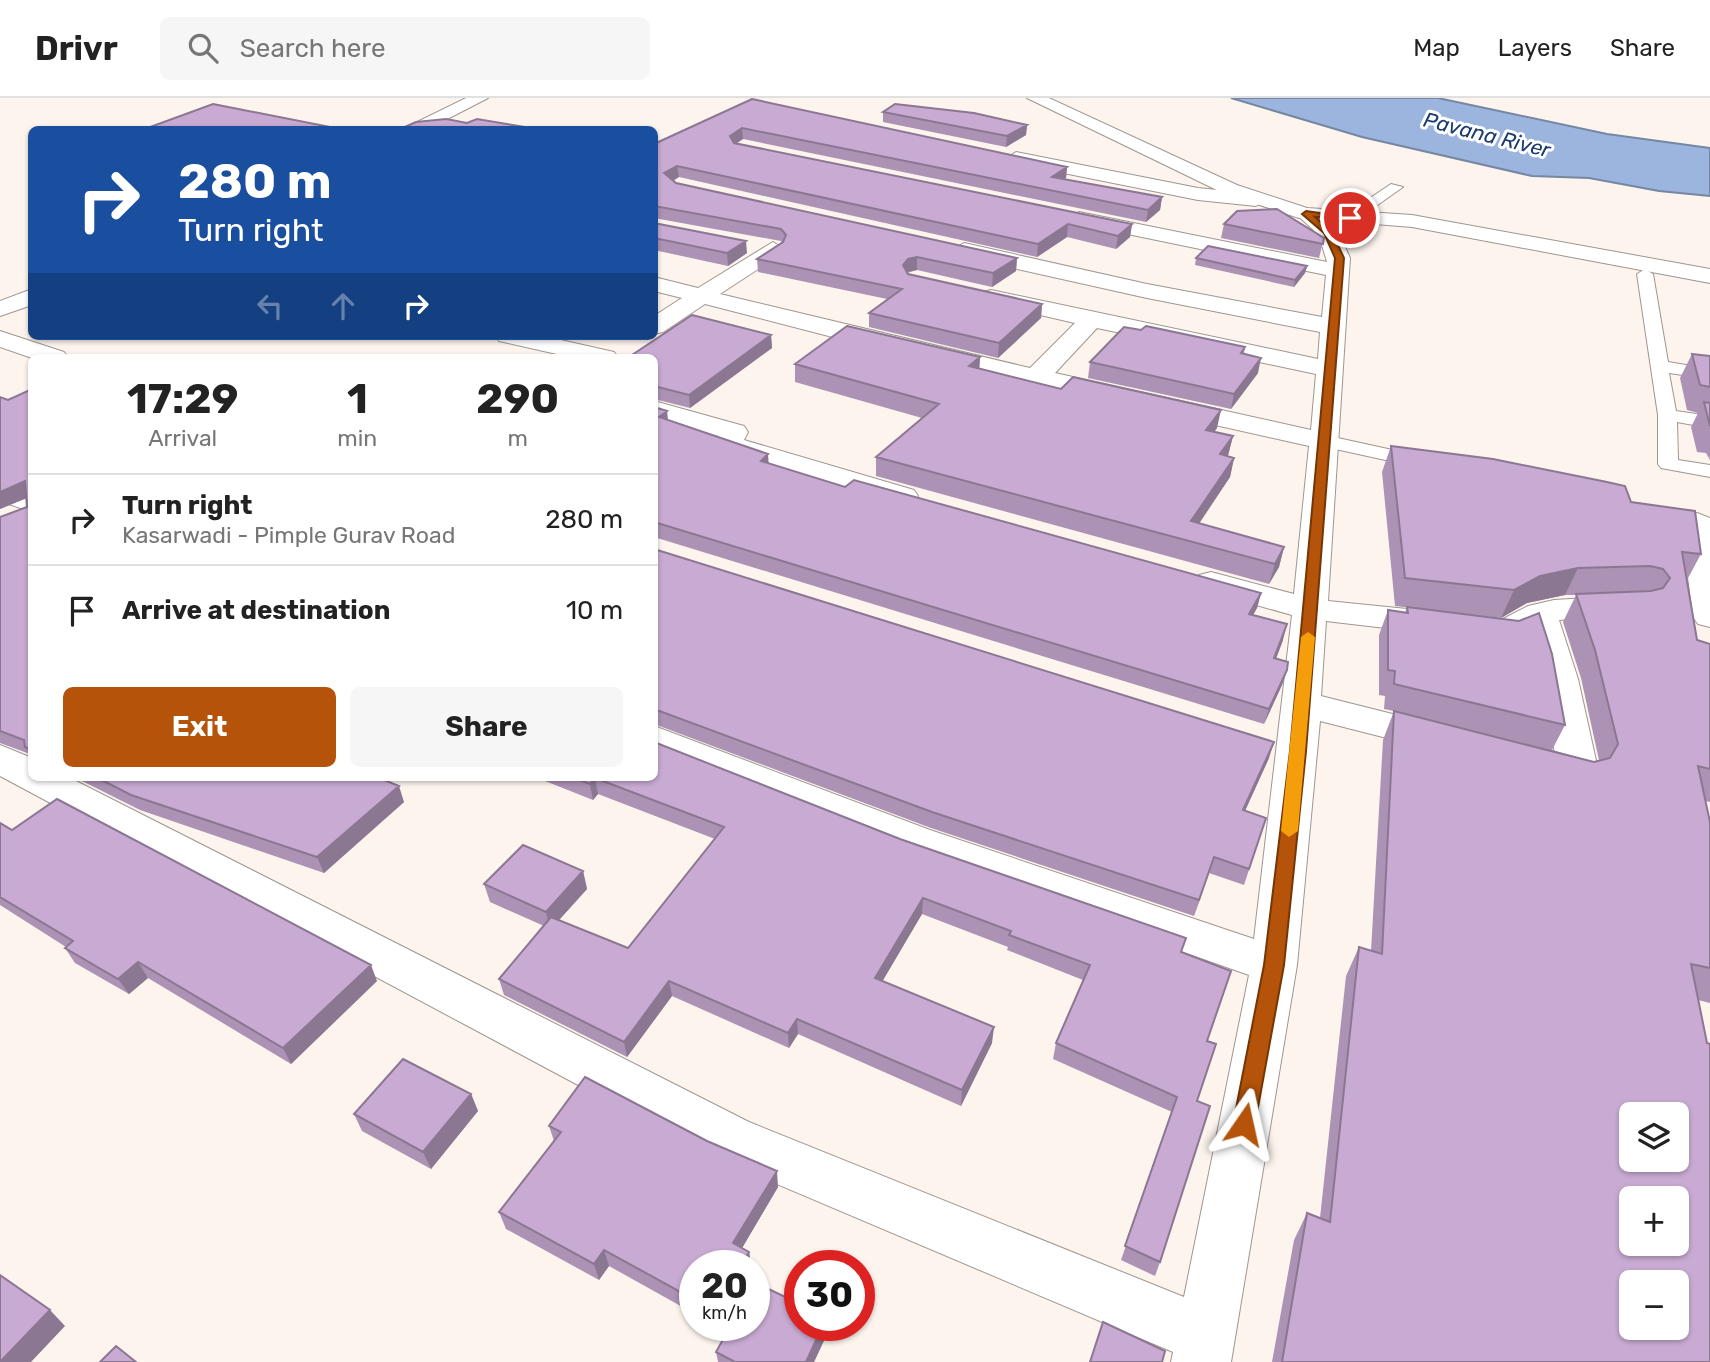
<!DOCTYPE html>
<html lang="en">
<head>
<meta charset="utf-8">
<style>
  body { margin:0; font-family:Rubik,sans-serif; background:#f6f6f6; color:#222; height:100vh; display:flex; flex-direction:column; font-size:26px; white-space:nowrap }
  * { box-sizing:border-box; margin:0 }
  p { font-size:23px; color:#767676 }
  .icon { flex:none; width:38px; height:38px; fill:none; stroke:currentColor; stroke-width:2; stroke-linecap:round; stroke-linejoin:round }
  .map { position:relative; flex:1; overflow:hidden }
  .drawer { position:absolute; left:28px; top:256px; width:630px; height:427px; display:flex; flex-direction:column; background:#fff; border-radius:10px; box-shadow:0 2px 5px #0004 }
  .drawer>* { flex:none }
  .guide { position:absolute; left:28px; top:28px; width:630px; height:214px; border-radius:10px; box-shadow:0 2px 5px #0004; background:#1a4fa0; color:#fff; overflow:hidden }
  .tools { position:absolute; left:1619px; top:1004px; display:grid; gap:14px }
  .tools a { display:grid; place-items:center; width:70px; height:70px; border-radius:10px; background:#fff; box-shadow:0 2px 5px #0004; font-size:35px }
  .speed { position:absolute; left:679px; top:1152px; display:flex; gap:14px; font-size:35px; font-weight:700; text-align:center }
  .speed>* { display:grid; place-content:center; width:91px; height:91px; border-radius:50%; background:#fff; box-shadow:0 2px 5px #0004; line-height:1 }
  .speed small { font-size:18px; font-weight:400 }
  .speed .limit { border:10px solid #d22; background:#fff; color:#111 }
  .pin { position:absolute; display:grid; place-items:center; width:60px; height:60px; color:#fff; margin:-30px; border:4px solid #fff; border-radius:50%; box-shadow:0 2px 7px #0007 }
  .me { position:absolute; width:77px; margin:-38px; rotate:11deg; stroke-linejoin:round; filter:drop-shadow(0 0 5px #0008) }
  .turn { display:flex; align-items:center; gap:24px; height:147px; padding:0 35px; font-size:32px }
  .turn .icon { width:91px; height:91px; stroke-width:2.5 }
  .turn b { display:block; font-size:49px; line-height:60px }
  .lanes { display:flex; align-items:center; height:66px; padding:0 35px; background:#0003; justify-content:center; gap:35px; direction:ltr }
  .lanes .off { opacity:.35 }
  .eta { display:flex; justify-content:space-evenly; align-items:center; height:119px; text-align:center }
  .eta b { font-size:42px; font-weight:700; line-height:49px }
  .primary-button { display:flex; gap:14px; margin-top:auto; padding:14px 35px }
  .primary-button a { flex:1; height:80px; border-radius:10px; background:#b45309; color:#fff; font-size:28px; font-weight:700; line-height:80px; text-align:center }
  .primary-button a+a { background:#f6f6f6; color:#222 }
  ul { padding:0; list-style:none }
  li { display:flex; align-items:center; gap:21px; height:91px; padding:0 35px; border-top:2px solid #e0e0e0 }
  li div { flex:1 }
  li b { display:block; font-size:26px }
  li em { font-style:normal }
  header { display:flex; align-items:center; gap:42px; box-sizing:border-box; height:98px; padding:0 35px; background:#fff; border-bottom:2px solid #e0e0e0 }
  header strong { font-size:33px }
  nav { display:flex; gap:38px; margin-inline-start:auto; font-size:24px }
  .search { width:490px; height:63px; background:#f6f6f6; display:flex; align-items:center; gap:18px; box-sizing:border-box; padding:0 24px; border-radius:10px; color:#767676; font-size:26px }
  .map>svg:first-child { display:block }
</style>
</head>
<body>
<header>
<strong>Drivr</strong>
<div class="search"><svg class="icon" aria-label="search" viewBox="0 0 24 24"><circle cx="10" cy="10" r="6"/><path d="M15 15l6 6"/></svg>Search here</div>
<nav><a>Map</a><a>Layers</a><a>Share</a></nav>
</header>
<div class="map">
<svg width="1710" height="1264" viewBox="0 0 1710 1264">
  <rect width="100%" height="100%" fill="#fcf4ed"/>
  <path fill="#9bb5de" stroke="#7687a3" stroke-width="2" d="M 1231,0 L 1438,0 L 1607,36 L 1710,50 L 1710,98 L 1659,93 L 1589,80 L 1532,78 L 1362,39 Z"/>
  <g fill="none" stroke-linecap="round" stroke-linejoin="round">
    <defs>
      <path id="lane" d="M 1391,86 L 1403,89 L 1355,123 L 1345,123 L 1345,117 Z
        M 1645,171 L 1653,176 L 1668,264 L 1710,271 L 1710,281 L 1669,275 L 1676,313 L 1710,318 L 1710,330 L 1677,324 L 1678,362 L 1710,367 L 1710,379 L 1661,370 L 1658,366 L 1658,317 L 1637,176 Z
        M 1324,337 L 1429,360 L 1432,364 L 1422,370 L 1317,347 L 1314,343 Z"/>
      <path id="street" d="M 466,0 L 488,0 L 426,32 L 401,32 Z
        M 1016,54 L 1198,90 L 1256,96 L 1266,102 L 1256,108 L 1198,102 L 1009,64 L 1007,60 Z
        M 1306,110 C 1331,116 1341,139 1350,160 L 1328,503 L 1437,514 L 1449,518 L 1454,525 L 1449,532 L 1437,536 L 1326,523 L 1321,598 L 1452,631 L 1457,640 L 1452,649 L 1438,653 L 1320,623 L 1297,867 L 1231,1264 L 1171,1264 L 1173,1254 L 711,1058 L 0,678 L 0,647 L 32,660 L 32,679 L 68,679 L 749,1024 L 1184,1199 L 1249,877 L 900,754 L 654,656 L 654,628 L 930,732 L 1254,841 L 1292,517 L 1199,491 L 1194,484 L 1199,477 L 1211,474 L 1294,496 L 1309,348 L 902,257 L 705,206 L 663,234 L 654,236 L 654,218 L 682,200 L 654,193 L 654,179 L 698,190 L 773,144 L 784,151 L 781,156 L 720,196 L 1030,270 L 1075,225 L 983,204 L 979,199 L 983,194 L 991,192 L 1318,261 L 1320,234 L 1147,200 L 964,159 L 953,152 L 964,145 L 1147,186 L 1322,219 L 1326,177 L 1079,126 L 1069,120 L 1079,114 L 1327,164 L 1319,137 L 1296,116 ZM 1097,230 L 1316,276 L 1311,332 L 1055,275 Z
        M 32,191 L 32,207 L 0,218 L 0,203 Z
        M 0,233 L 64,254 L 68,259 L 32,260 L 0,249 Z
        M 496,238 L 543,238 L 614,254 L 618,259 L 570,259 L 499,243 Z
        M 654,303 L 744,328 L 748,334 L 744,342 L 914,392 L 918,398 L 914,404 L 903,407 L 718,352 L 714,346 L 718,338 L 654,320 Z
        M 0,383 L 32,394 L 32,414 L 0,403 Z
        M 1697,415 L 1710,420 L 1710,529 L 1698,526 L 1693,519 L 1681,424 L 1686,417 Z
        M 1623,498 L 1635,501 L 1640,508 L 1635,515 L 1559,522 L 1578,581 L 1599,676 L 1593,686 L 1579,690 L 1530,677 L 1524,667 L 1530,657 L 1544,653 L 1555,656 L 1542,581 L 1529,535 L 1501,543 L 1481,540 L 1475,532 L 1481,524 L 1501,522 L 1528,508 L 1554,502 Z"/>
      <path id="secondary" d="M 1027,0 L 1049,0 L 1237,87 L 1307,110 L 1412,117 L 1710,171 L 1710,185 L 1412,129 L 1299,120 L 1223,95 Z"/>
    </defs>
    <use href="#lane" stroke="#9e9690" stroke-width="2"/>
    <use href="#street" stroke="#9e9690" stroke-width="2"/>
    <use href="#secondary" stroke="#9e9690" stroke-width="2"/>
    <use href="#lane" fill="#fff" fill-rule="evenodd"/>
    <use href="#street" fill="#fff" fill-rule="evenodd"/>
    <use href="#secondary" fill="#fff" fill-rule="evenodd"/>
  </g>
  <path fill="#ac92b5" d="M 752,1 L 1067,69 L 1066,80 L 1065,81 L 1162,99 L 1160,112 L 1146,124 L 743,41 L 736,46 L 1132,126 L 1130,139 L 1116,151 L 1067,139 L 1037,159 L 679,79 L 674,82 L 676,85 L 1017,160 L 1016,173 L 992,189 L 917,172 L 907,175 L 908,176 L 1042,206 L 1041,220 L 998,260 L 869,229 L 869,215 L 887,201 L 758,174 L 757,161 L 782,145 L 781,143 L 654,120 L 654,46 Z
    M 883,14 L 1027,27 L 1026,37 L 1006,49 L 883,24 Z
    M 654,125 L 747,155 L 728,168 L 654,152 Z
    M 1224,126 L 1324,140 L 1319,160 L 1221,140 Z
    M 1196,160 L 1307,168 L 1305,175 L 1294,189 L 1195,167 Z
    M 1141,232 L 1245,249 L 1244,256 L 1258,275 L 1231,311 L 1088,280 L 1090,264 Z
    M 771,237 L 772,250 L 690,310 L 654,301 L 654,259 Z
    M 1692,256 L 1710,258 L 1710,362 L 1706,355 L 1697,354 L 1691,329 L 1698,315 L 1687,312 L 1680,280 Z
    M 980,259 L 979,271 L 1217,330 L 1214,334 L 1233,338 L 1228,358 L 1234,360 L 1230,379 L 1199,426 L 1284,449 L 1279,469 L 1269,486 L 876,378 L 876,359 L 922,320 L 795,284 L 795,266 Z
    M 32,291 L 32,659 L 30,656 L 0,645 L 0,419 L 27,409 L 26,400 L 0,411 L 0,299 L 8,302 Z
    M 654,309 L 667,313 L 668,322 L 768,365 L 845,389 L 1261,495 L 1257,510 L 1253,517 L 1283,542 L 1276,561 L 1287,572 L 1282,587 L 1264,626 L 654,439 Z
    M 1391,348 L 1631,404 L 1701,456 L 1687,482 L 1697,542 L 1710,546 L 1710,704 L 1705,703 L 1710,724 L 1710,905 L 1698,902 L 1710,1264 L 1272,1264 L 1294,1142 L 1307,1115 L 1320,1120 L 1346,878 L 1359,849 L 1371,853 L 1383,642 L 1394,613 L 1384,611 L 1385,598 L 1379,597 L 1379,537 L 1388,512 L 1405,515 L 1407,509 L 1565,627 L 1552,652 L 1594,664 L 1599,662 L 1581,580 L 1563,524 L 1576,497 L 1565,497 L 1527,505 L 1501,520 L 1395,508 L 1382,374 Z
    M 654,451 L 1269,660 L 1245,713 L 1266,720 L 1244,787 L 1209,775 L 1194,818 L 931,730 L 654,626 Z
    M 74,679 L 377,679 L 404,704 L 324,775 L 140,712 Z
    M 539,679 L 654,679 L 1182,854 L 1207,943 L 1197,1003 L 1160,1164 L 1155,1178 L 1121,1162 L 1172,1014 L 1053,961 L 1056,945 L 1083,882 L 1007,852 L 1008,849 L 922,816 L 882,883 L 992,945 L 961,1008 L 798,936 L 789,950 L 672,898 L 627,959 L 504,897 L 499,881 L 544,828 L 490,804 L 484,786 L 583,773 L 587,791 L 559,822 L 628,850 L 715,741 L 598,696 L 593,702 L 540,681 Z
    M 0,725 L 12,732 L 377,883 L 291,966 L 148,880 L 129,896 L 75,865 L 65,850 L 66,849 L 0,807 Z
    M 471,996 L 478,1013 L 431,1071 L 362,1033 L 354,1016 Z
    M 549,1028 L 778,1089 L 742,1150 L 749,1154 L 751,1167 L 695,1167 L 695,1216 L 609,1168 L 599,1182 L 506,1131 L 499,1114 L 554,1043 Z
    M 713,1227 L 827,1227 L 828,1234 L 814,1264 L 718,1264 L 716,1254 L 727,1234 Z"/>
  <path fill="#8c7793" d="M 1027,27 L 1026,37 L 1006,49 L 1007,38 Z
    M 742,30 L 743,41 L 730,49 L 730,38 Z
    M 677,68 L 679,79 L 666,87 L 664,75 Z
    M 1067,69 L 1066,80 L 1051,91 L 1052,79 Z
    M 1162,99 L 1160,112 L 1146,124 L 1148,112 Z
    M 1068,126 L 1067,139 L 1037,159 L 1038,146 Z
    M 1132,126 L 1130,139 L 1116,151 L 1118,138 Z
    M 746,143 L 747,155 L 728,168 L 727,155 Z
    M 917,159 L 917,172 L 907,174 L 903,167 L 908,161 Z
    M 1017,160 L 1016,173 L 992,189 L 993,175 Z
    M 1307,168 L 1305,175 L 1294,189 L 1295,182 Z
    M 1042,206 L 1041,220 L 998,260 L 999,245 Z
    M 771,237 L 772,250 L 690,310 L 689,297 Z
    M 980,259 L 979,277 L 969,268 Z
    M 1261,260 L 1258,275 L 1231,311 L 1234,296 Z
    M 1221,312 L 1217,330 L 1202,350 L 1206,332 Z
    M 667,313 L 668,327 L 659,319 Z
    M 1233,338 L 1228,357 L 1216,375 L 1220,356 Z
    M 768,356 L 769,370 L 761,363 Z
    M 1234,360 L 1230,379 L 1187,443 L 1191,423 Z
    M 25,383 L 32,398 L 0,411 L 0,394 Z
    M 1284,449 L 1279,469 L 1269,486 L 1275,466 Z
    M 1578,470 L 1565,497 L 1527,505 L 1501,520 L 1514,492 L 1540,478 Z
    M 1261,495 L 1257,510 L 1245,531 L 1249,516 Z
    M 1287,526 L 1283,542 L 1270,576 L 1274,560 Z
    M 1287,572 L 1282,587 L 1264,626 L 1269,611 Z
    M 1274,644 L 1269,660 L 1238,728 L 1243,712 Z
    M 595,680 L 598,696 L 593,702 L 590,686 Z
    M 399,688 L 404,704 L 324,775 L 317,759 Z
    M 1214,759 L 1209,775 L 1194,818 L 1199,802 Z
    M 583,773 L 587,791 L 550,832 L 546,814 Z
    M 923,800 L 922,816 L 875,896 L 875,880 Z
    M 138,864 L 148,880 L 129,896 L 118,881 Z
    M 371,867 L 377,883 L 291,966 L 283,950 Z
    M 669,883 L 672,898 L 627,959 L 624,944 Z
    M 797,921 L 798,936 L 789,950 L 788,935 Z
    M 994,929 L 992,945 L 961,1008 L 962,992 Z
    M 471,996 L 478,1013 L 431,1071 L 423,1054 Z
    M 777,1073 L 778,1089 L 735,1162 L 733,1145 Z
    M 604,1152 L 609,1168 L 599,1182 L 594,1166 Z
    M 749,1154 L 751,1167 L 741,1167 Z
    M 50,1212 L 65,1228 L 31,1264 L 0,1264 Z
    M 823,1227 L 827,1227 L 828,1234 L 814,1264 L 806,1264 Z"/>
  <path fill="#c8aad2" stroke="#8c7793" stroke-width="2" fill-rule="evenodd" d="M 752,1 L 1067,69 L 1052,79 L 1162,99 L 1148,112 L 742,30 L 730,38 L 734,45 L 1132,126 L 1118,138 L 1068,126 L 1038,146 L 677,68 L 664,75 L 676,85 L 1017,160 L 993,175 L 917,159 L 908,161 L 903,167 L 908,176 L 1042,206 L 999,245 L 869,215 L 902,191 L 757,161 L 783,144 L 786,137 L 781,131 L 654,108 L 654,46 Z
    M 213,6 L 345,32 L 142,32 Z
    M 895,6 L 974,15 L 1027,27 L 1007,38 L 883,14 Z
    M 446,21 L 467,25 L 477,21 L 543,32 L 398,32 L 416,24 Z
    M 1277,111 L 1324,140 L 1323,146 L 1224,126 L 1237,113 Z
    M 654,125 L 746,143 L 727,155 L 654,140 Z
    M 1208,148 L 1307,168 L 1295,182 L 1196,160 Z
    M 692,217 L 771,237 L 689,297 L 654,288 L 654,259 L 629,259 Z
    M 847,228 L 980,259 L 969,268 L 1061,291 L 1073,279 L 1221,312 L 1206,332 L 1233,338 L 1220,356 L 1234,360 L 1191,423 L 1284,449 L 1275,466 L 876,359 L 939,306 L 795,266 Z
    M 1146,228 L 1245,249 L 1241,255 L 1261,260 L 1234,296 L 1090,264 L 1124,229 L 1141,232 Z
    M 1692,256 L 1710,258 L 1710,289 L 1700,287 Z
    M 32,291 L 32,652 L 25,649 L 24,642 L 0,633 L 0,419 L 27,409 L 25,383 L 0,394 L 0,299 L 8,302 Z
    M 1704,304 L 1710,305 L 1710,328 Z
    M 654,309 L 667,313 L 659,319 L 768,356 L 761,363 L 845,389 L 854,382 L 1261,495 L 1249,516 L 1287,526 L 1274,560 L 1288,564 L 1287,572 L 1269,611 L 654,424 Z
    M 1391,348 L 1493,361 L 1607,384 L 1625,388 L 1631,404 L 1695,413 L 1701,456 L 1682,454 L 1697,542 L 1710,546 L 1710,671 L 1698,668 L 1710,724 L 1710,870 L 1691,866 L 1707,945 L 1710,946 L 1710,1264 L 1282,1264 L 1307,1115 L 1330,1124 L 1359,849 L 1382,856 L 1394,613 L 1594,664 L 1610,660 L 1618,646 L 1595,552 L 1576,496 L 1651,493 L 1663,490 L 1670,480 L 1663,471 L 1650,468 L 1578,470 L 1540,478 L 1514,492 L 1405,480 ZM 1631,1017 L 1676,1017 L 1676,1062 L 1631,1062 ZM 1631,1101 L 1676,1101 L 1676,1146 L 1631,1146 ZM 1631,1185 L 1676,1185 L 1676,1230 L 1631,1230 Z
    M 654,451 L 1274,644 L 1243,712 L 1266,720 L 1249,771 L 1214,759 L 1199,802 L 932,714 L 654,611 Z
    M 1407,509 L 1519,523 L 1539,515 L 1552,556 L 1565,627 L 1394,586 L 1395,573 L 1388,572 L 1388,512 L 1408,515 Z
    M 654,644 L 900,741 L 1186,840 L 1181,854 L 1231,873 L 1207,943 L 1216,946 L 1197,1003 L 1210,1008 L 1160,1164 L 1125,1148 L 1177,999 L 1056,945 L 1090,867 L 1009,837 L 1011,833 L 923,800 L 875,880 L 994,929 L 962,992 L 797,921 L 788,935 L 669,883 L 624,944 L 499,881 L 551,819 L 628,850 L 724,729 L 595,680 L 590,686 L 572,679 L 654,679 Z
    M 96,679 L 377,679 L 399,688 L 317,759 L 131,697 Z
    M 57,701 L 371,867 L 283,950 L 138,864 L 118,881 L 65,850 L 73,843 L 0,799 L 0,725 L 12,732 Z
    M 523,747 L 583,773 L 546,814 L 484,786 Z
    M 403,961 L 471,996 L 423,1054 L 354,1016 Z
    M 585,979 L 707,1043 L 777,1073 L 733,1145 L 749,1154 L 741,1167 L 695,1167 L 695,1202 L 604,1152 L 594,1166 L 499,1114 L 561,1034 L 549,1028 Z
    M 0,1177 L 50,1212 L 0,1264 Z
    M 754,1184 L 800,1206 L 800,1227 L 823,1227 L 806,1264 L 735,1264 L 716,1254 L 731,1227 L 754,1227 Z
    M 1103,1224 L 1165,1253 L 1162,1264 L 1090,1264 Z
    M 116,1248 L 136,1264 L 100,1264 Z"/>
  <path fill="#b45309" stroke="#753606" stroke-width="2" d="M 1306,113 L 1354,120 L 1350,123 L 1315,119 L 1331,132 L 1344,160 L 1306,653 L 1284,867 L 1255,1026 L 1252,1033 L 1244,1035 L 1236,1033 L 1233,1026 L 1264,867 L 1290,653 L 1335,160 L 1324,135 L 1302,116 Z"/>
  <path fill="#f59e0b" d="M 1308,534 L 1315,539 L 1298,733 L 1289,739 L 1281,733 L 1301,539 Z"/>
  <g text-anchor="middle" stroke-width="6" stroke-linejoin="round" paint-order="stroke">
    <g font-size="21" font-style="italic" fill="#1b3c6e" stroke="#fff">
      <text transform="translate(1487 37) rotate(14)" y="7">Pavana River</text>
    </g>
  </g>
</svg>
<div class="tools">
<a><svg class="icon" aria-label="layers" viewBox="0 0 24 24"><path d="M12 4l9 5-9 5-9-5zM3 14l9 5 9-5"/></svg></a>
<a>+</a>
<a>−</a>
</div>
<div class="speed"><div>20<small>km/h</small></div><div class="limit">30</div></div>
<div class="pin" style="left:1350px;top:120px;background:#d93025"><svg class="icon" aria-label="arrive" viewBox="0 0 24 24"><path d="M6 21V4h12l-3 4 3 4H6"/></svg></div>
<svg class="me" style="left:1244px;top:1026px" viewBox="-20 -20 40 40"><path d="M0-17L14 15 0 8-14 15z" fill="#b45309" stroke="#fff" stroke-width="4"/></svg>
<div class="guide">
<div class="turn"><svg class="icon" aria-label="right" viewBox="0 0 24 24"><path d="M7 20v-9h11M14 6l5 5-5 5"/></svg><div><b>280 m</b>Turn right</div></div>
<div class="lanes"><svg class="icon off" aria-label="left" viewBox="0 0 24 24"><path d="M17 20v-9H6M10 6l-5 5 5 5"/></svg><svg class="icon off" aria-label="ahead" viewBox="0 0 24 24"><path d="M12 20V5M6 11l6-6 6 6"/></svg><svg class="icon" aria-label="right" viewBox="0 0 24 24"><path d="M7 20v-9h11M14 6l5 5-5 5"/></svg></div>
</div>
<section class="drawer">
<div class="eta">
<div><b>17:29</b><p>Arrival</p></div>
<div><b>1</b><p>min</p></div>
<div><b>290</b><p>m</p></div>
</div>
<ul>
<li><svg class="icon" aria-label="right" viewBox="0 0 24 24"><path d="M7 20v-9h11M14 6l5 5-5 5"/></svg><div><b>Turn right</b><p>Kasarwadi - Pimple Gurav Road</p></div><em>280 m</em></li>
<li><svg class="icon" aria-label="arrive" viewBox="0 0 24 24"><path d="M6 21V4h12l-3 4 3 4H6"/></svg><div><b>Arrive at destination</b></div><em>10 m</em></li>
</ul>
<div class="primary-button"><a>Exit</a><a>Share</a></div>
</section>
</div>
</body>
</html>
